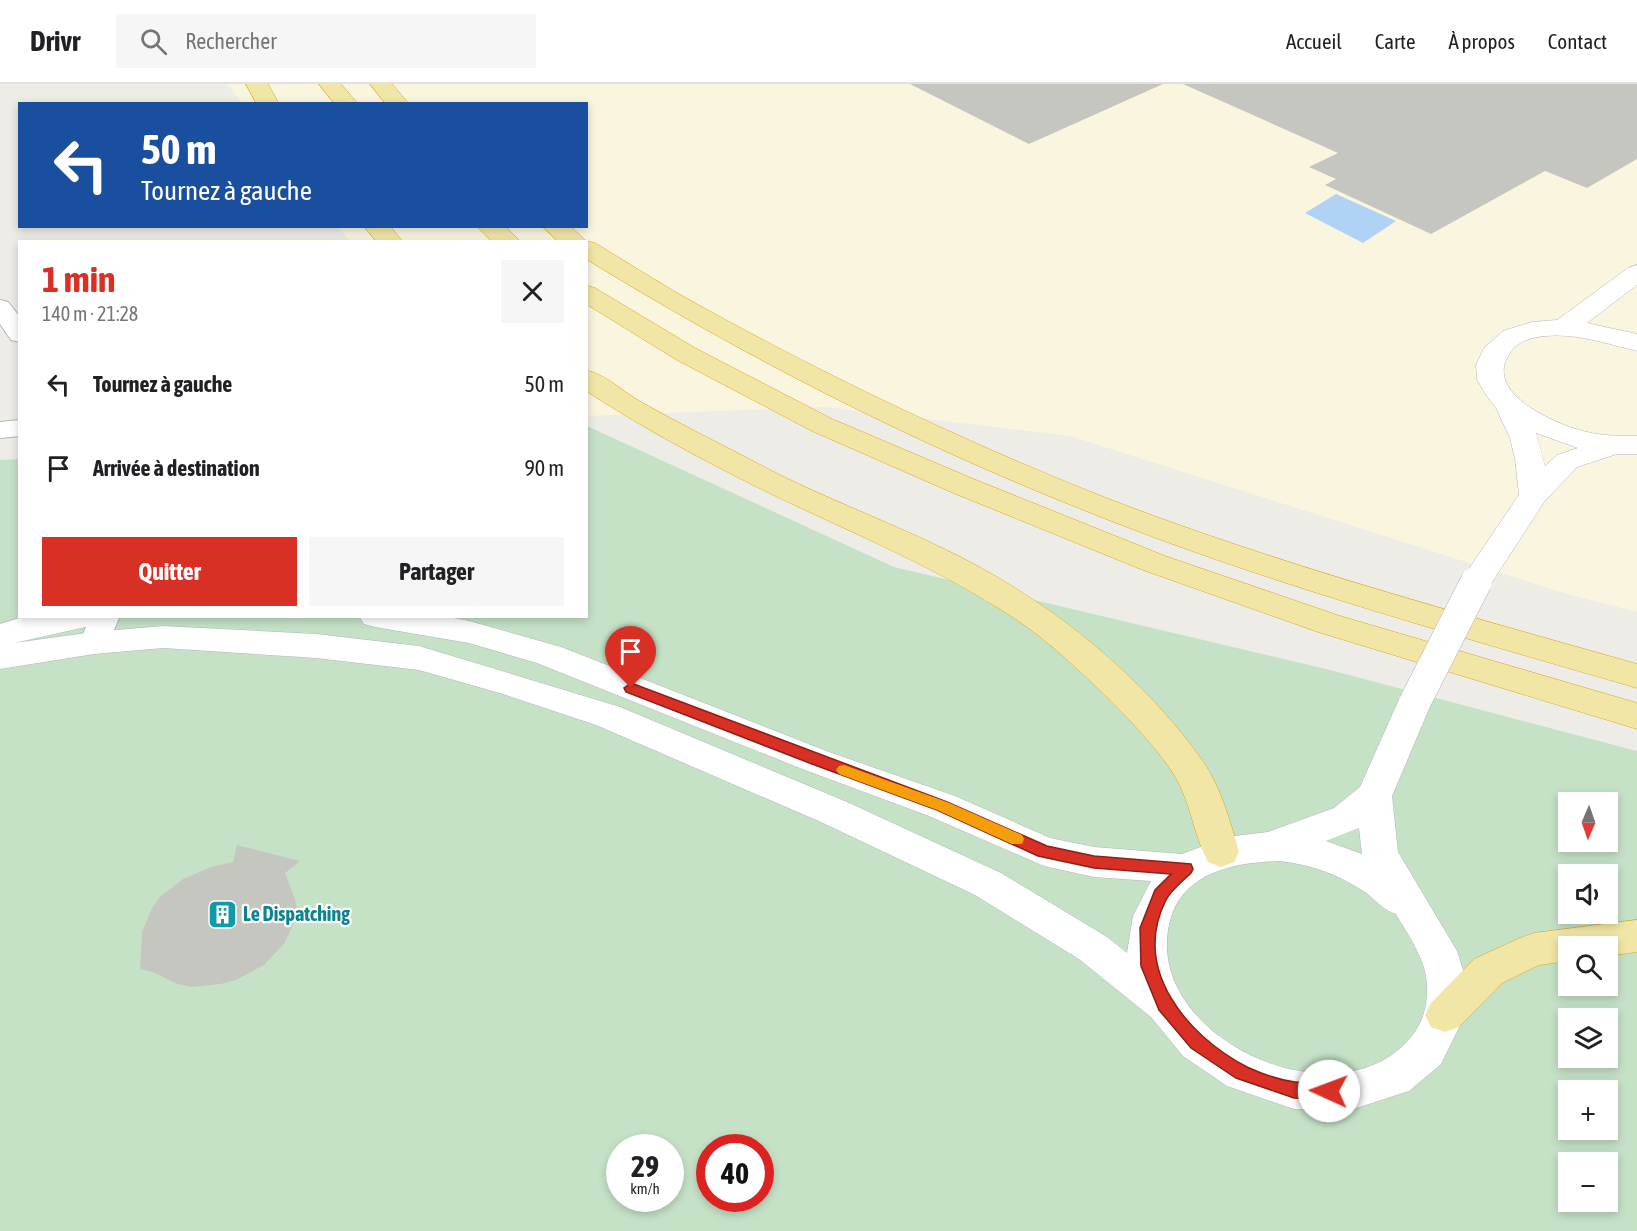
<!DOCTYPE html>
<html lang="fr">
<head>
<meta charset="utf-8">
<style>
  body { margin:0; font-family:"Asap Condensed",sans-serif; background:#f6f6f6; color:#202124; height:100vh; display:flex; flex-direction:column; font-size:22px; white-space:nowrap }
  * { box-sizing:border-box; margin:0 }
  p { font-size:20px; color:#757577 }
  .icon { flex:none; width:33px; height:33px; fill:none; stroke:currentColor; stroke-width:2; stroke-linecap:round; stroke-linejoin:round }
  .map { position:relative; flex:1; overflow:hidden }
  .side { position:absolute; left:18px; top:156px; width:570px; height:378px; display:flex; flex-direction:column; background:#fff; border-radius:0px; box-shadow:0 3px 9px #0003 }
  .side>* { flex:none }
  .top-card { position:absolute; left:18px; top:18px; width:570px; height:126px; border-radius:0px; box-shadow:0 3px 9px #0003; background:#1a4fa0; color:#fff; overflow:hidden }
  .needle { width:39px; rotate:182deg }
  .controls { position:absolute; left:1558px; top:708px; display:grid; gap:12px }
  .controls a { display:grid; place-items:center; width:60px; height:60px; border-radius:0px; background:#fff; box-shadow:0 3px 9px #0003; font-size:30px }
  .speed { position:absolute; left:606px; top:1050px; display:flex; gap:12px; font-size:30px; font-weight:700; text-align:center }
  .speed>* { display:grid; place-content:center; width:78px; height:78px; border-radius:50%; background:#fff; box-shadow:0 3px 9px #0003; line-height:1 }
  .speed small { font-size:15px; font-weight:400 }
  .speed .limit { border:9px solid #d22; background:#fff; color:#111 }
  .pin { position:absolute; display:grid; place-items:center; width:51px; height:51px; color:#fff; margin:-62px -26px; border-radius:50% 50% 50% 0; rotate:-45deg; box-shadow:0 0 6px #0007 }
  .pin .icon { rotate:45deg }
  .me { position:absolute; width:66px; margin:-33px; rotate:272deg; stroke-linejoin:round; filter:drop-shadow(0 0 4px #0008) }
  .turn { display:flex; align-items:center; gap:21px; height:126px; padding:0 24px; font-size:27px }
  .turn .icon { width:78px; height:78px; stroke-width:2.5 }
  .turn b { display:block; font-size:42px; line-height:51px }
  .round { display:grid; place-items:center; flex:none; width:63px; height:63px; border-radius:0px; background:#f6f6f6 }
  .summary { display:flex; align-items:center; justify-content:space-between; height:102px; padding:0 24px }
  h1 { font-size:36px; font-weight:700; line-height:45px; color:#d93025 }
  .button { display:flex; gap:12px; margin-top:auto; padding:12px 24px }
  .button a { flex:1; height:69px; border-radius:0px; background:#d93025; color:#fff; font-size:24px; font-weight:700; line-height:69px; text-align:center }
  .button a+a { background:#f6f6f6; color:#202124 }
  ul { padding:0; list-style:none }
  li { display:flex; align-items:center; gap:18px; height:84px; padding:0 24px }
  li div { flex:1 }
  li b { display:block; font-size:22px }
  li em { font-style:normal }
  header { display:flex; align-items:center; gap:36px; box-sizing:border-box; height:84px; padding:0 30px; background:#fff; border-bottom:2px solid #e0e0e0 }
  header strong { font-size:28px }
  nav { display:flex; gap:33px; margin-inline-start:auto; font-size:21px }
  .search { width:420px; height:54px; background:#f6f6f6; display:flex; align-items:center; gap:15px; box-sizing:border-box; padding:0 21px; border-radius:0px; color:#757577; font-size:22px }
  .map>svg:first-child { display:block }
</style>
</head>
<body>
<header>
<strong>Drivr</strong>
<div class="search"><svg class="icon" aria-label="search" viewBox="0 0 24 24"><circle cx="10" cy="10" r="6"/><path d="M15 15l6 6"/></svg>Rechercher</div>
<nav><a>Accueil</a><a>Carte</a><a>À propos</a><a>Contact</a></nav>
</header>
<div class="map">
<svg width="1637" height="1147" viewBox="0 0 1637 1147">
  <rect width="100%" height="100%" fill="#eeece6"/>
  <path fill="#faf5df" d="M 227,0 L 1637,0 L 1637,528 L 1567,510 L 1070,352 L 825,323 L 587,332 L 586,158 L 350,157 L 338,143 L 586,142 L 586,20 L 242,19 Z"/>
  <path fill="#c5e2c7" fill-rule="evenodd" d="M 587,342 L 894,483 L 1330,586 L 1637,667 L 1637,1147 L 0,1147 L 0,376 L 19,375 L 20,532 L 586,532 ZM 1569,718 L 1608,718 L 1608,758 L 1569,758 ZM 1569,790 L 1608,790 L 1608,830 L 1569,830 ZM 1569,862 L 1608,862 L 1608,902 L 1569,902 ZM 1569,934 L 1608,934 L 1608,974 L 1569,974 ZM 1569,1006 L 1608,1006 L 1608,1046 L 1569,1046 ZM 620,1064 L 670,1064 L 670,1114 L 620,1114 ZM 710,1064 L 760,1064 L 760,1114 L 710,1114 ZM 1569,1078 L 1608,1078 L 1608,1118 L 1569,1118 Z"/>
  <path fill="#afd2f5" d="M 1336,110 L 1396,137 L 1363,159 L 1305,129 Z"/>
  <path fill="#c6c6c0" d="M 910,0 L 1163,0 L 1029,60 Z
    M 1183,0 L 1637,0 L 1637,75 L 1587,104 L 1545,87 L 1431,150 L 1325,101 L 1336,95 L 1309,83 L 1338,69 Z
    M 237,761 L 300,777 L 285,789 L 295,815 L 297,825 L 295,837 L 284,860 L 264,881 L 236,896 L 221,900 L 191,903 L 177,900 L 155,889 L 140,885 L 142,848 L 152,824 L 160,813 L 183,795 L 211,783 L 233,778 Z"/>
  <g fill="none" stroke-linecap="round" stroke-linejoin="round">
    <defs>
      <path id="minor" d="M 0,216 L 8,218 L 20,233 L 20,258 L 11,256 L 0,240 Z
        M 20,336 L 20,352 L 0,354 L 0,338 Z
        M 91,532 L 120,532 L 105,566 L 94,569 L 83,566 L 79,559 Z"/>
      <path id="tertiary" d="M 1637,181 L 1637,201 L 1587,239 L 1637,250 L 1637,267 C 1604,259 1568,246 1533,254 C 1520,257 1511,264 1506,276 C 1490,313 1560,342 1587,348 C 1603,352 1620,352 1637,352 L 1637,370 L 1617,370 L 1577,383 L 1544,418 L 1487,506 L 1476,509 L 1465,506 L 1460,498 L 1519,411 L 1515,375 L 1510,354 L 1496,324 L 1484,308 L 1477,295 L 1476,281 L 1484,264 L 1503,247 L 1532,238 L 1557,236 L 1628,184 ZM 1536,349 L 1578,364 L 1557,371 L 1545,382 Z
        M 26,532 L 104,532 L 99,540 L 14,559 L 94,548 L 163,542 L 316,550 L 419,562 L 620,623 L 847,718 L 1001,789 L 1107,853 L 1127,869 L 1133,832 L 1151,797 L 1094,793 L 1044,782 L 929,732 L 805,686 L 537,579 L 469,559 L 375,543 L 364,540 L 359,532 L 444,532 L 469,537 L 561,563 L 829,668 L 955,712 L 1050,754 L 1094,763 L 1182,770 L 1227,753 L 1268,748 L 1334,724 L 1360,703 L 1397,620 L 1402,611 L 1414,608 L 1426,611 L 1431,620 L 1392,712 L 1398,768 L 1457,867 L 1467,899 L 1465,931 L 1441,980 L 1409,1007 L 1347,1027 L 1294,1025 L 1227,1002 L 1183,972 L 1151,933 L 1079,875 L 975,811 L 821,738 L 596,641 L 503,610 L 419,586 L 316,574 L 163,564 L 94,570 L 0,585 L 0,540 ZM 1359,744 L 1362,770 L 1326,757 ZM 1280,777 C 1312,781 1338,790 1365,808 C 1376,816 1383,826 1396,830 C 1408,851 1426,875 1427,900 C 1429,929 1418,950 1397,967 C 1314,1034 1134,941 1172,830 C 1188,786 1240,778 1280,777 Z"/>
      <path id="trunk" d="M 246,0 L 268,0 L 279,20 L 257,20 Z
        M 319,0 L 341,0 L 358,20 L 335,20 Z
        M 370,0 L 392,0 L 409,20 L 386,20 Z
        M 364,142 L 390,142 L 403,158 L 377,158 Z
        M 477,142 L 505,142 L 521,158 L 493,158 Z
        M 542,142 L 570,142 L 586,157 L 595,159 C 630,180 665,203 702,223 C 829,293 961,356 1096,410 C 1272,479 1455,528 1637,580 L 1637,604 C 1449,549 1258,497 1076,423 C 906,355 742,271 586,175 L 586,158 L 559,158 Z
        M 586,201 L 595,204 L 695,264 L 832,335 L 971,394 L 1165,472 L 1340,532 L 1637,619 L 1637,645 L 1318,548 L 1143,486 L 951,408 L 812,347 L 677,276 L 586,220 Z
        M 586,286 C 607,291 623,308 641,318 C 683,342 727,363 770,386 C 825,414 884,436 940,463 C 1040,510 1137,585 1202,676 C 1221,703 1230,737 1239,768 L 1234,778 L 1221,783 L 1208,778 C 1194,752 1191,720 1176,694 C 1160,667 1130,636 1108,614 C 1075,582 1040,549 1000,525 C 922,476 838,443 757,403 C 699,374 640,342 586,307 Z
        M 1637,836 L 1637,868 L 1608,872 L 1608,862 L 1569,862 L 1569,877 L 1539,881 L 1502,899 L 1459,943 L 1445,948 L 1431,943 L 1425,931 L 1431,919 L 1474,875 L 1520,854 L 1534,849 Z"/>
    </defs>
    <use href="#minor" stroke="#b3b5b9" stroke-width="2"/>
    <use href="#tertiary" stroke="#b3b5b9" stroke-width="1"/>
    <use href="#trunk" stroke="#d7a71c" stroke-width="1"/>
    <use href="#minor" fill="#fff" fill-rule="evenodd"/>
    <use href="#tertiary" fill="#fff" fill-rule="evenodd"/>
    <use href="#trunk" fill="#f2e6a7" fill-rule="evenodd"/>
    <defs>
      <path id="tertiary-bridge" d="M 1414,620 L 1476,498"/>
    </defs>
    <use href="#tertiary-bridge" stroke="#b3b5b9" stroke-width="32" stroke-linecap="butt"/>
    <use href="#tertiary-bridge" stroke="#fff" stroke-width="31"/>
  </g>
  <path fill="#d93025" stroke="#8d1f18" stroke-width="1.5" d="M 631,599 L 947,718 L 1047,762 L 1094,772 L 1191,780 L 1193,785 L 1191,789 C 1183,797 1171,806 1166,816 C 1131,885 1187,952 1247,983 C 1260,989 1280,996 1295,998 C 1308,1000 1322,997 1336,1002 L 1338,1007 L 1336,1013 L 1329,1015 L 1294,1014 L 1236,994 L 1191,964 L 1159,926 L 1141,882 L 1140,844 L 1155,806 L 1171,790 L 1094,784 L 1038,772 L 937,726 L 812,680 L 626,608 L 624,604 Z"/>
  <path fill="#f59e0b" d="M 844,681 L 947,718 L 1022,751 L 1024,755 L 1022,760 L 1012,760 L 937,726 L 839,690 L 836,686 L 839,682 Z"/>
  <defs>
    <symbol id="building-square" viewBox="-11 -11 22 22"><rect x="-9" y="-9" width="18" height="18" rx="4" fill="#0f9aa8" stroke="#fff"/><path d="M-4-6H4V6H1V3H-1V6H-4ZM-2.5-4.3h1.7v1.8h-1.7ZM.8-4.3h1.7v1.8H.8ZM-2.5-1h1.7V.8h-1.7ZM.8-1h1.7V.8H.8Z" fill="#fff"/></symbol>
  </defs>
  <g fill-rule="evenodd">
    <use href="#building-square" x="206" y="814" width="33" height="33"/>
  </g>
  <g text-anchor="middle" stroke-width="4.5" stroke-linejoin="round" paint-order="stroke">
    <g font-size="20" font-weight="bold" fill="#0d838f" stroke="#fff" text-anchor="start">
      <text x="243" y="837">Le Dispatching</text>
    </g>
  </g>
</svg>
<div class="controls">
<a><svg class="needle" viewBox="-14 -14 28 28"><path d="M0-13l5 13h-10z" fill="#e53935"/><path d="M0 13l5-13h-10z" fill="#757577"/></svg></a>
<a><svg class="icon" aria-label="sound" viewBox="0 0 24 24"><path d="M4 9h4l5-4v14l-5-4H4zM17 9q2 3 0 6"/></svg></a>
<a><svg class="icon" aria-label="search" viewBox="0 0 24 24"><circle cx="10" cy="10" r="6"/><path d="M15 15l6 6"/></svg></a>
<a><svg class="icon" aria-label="layers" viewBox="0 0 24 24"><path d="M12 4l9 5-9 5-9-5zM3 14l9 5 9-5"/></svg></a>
<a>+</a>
<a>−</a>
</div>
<div class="speed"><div>29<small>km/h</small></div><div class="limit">40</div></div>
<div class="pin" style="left:631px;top:604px;background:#d93025"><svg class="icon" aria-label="arrive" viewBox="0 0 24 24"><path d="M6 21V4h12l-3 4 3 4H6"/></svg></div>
<svg class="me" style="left:1329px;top:1007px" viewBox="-20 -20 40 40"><circle r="19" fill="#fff"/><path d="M0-13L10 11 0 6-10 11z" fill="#d93025"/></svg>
<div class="top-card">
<div class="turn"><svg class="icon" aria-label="left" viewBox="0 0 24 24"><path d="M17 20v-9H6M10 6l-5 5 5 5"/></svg><div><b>50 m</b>Tournez à gauche</div></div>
</div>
<section class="side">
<div class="summary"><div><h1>1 min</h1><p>140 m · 21:28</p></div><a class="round"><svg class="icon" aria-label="close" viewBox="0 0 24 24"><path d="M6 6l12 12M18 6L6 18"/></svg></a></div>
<ul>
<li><svg class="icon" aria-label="left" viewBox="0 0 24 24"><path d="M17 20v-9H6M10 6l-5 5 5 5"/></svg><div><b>Tournez à gauche</b></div><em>50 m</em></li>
<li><svg class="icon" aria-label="arrive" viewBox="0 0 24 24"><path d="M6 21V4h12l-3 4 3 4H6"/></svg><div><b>Arrivée à destination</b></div><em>90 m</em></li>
</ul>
<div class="button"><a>Quitter</a><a>Partager</a></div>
</section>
</div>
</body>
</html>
